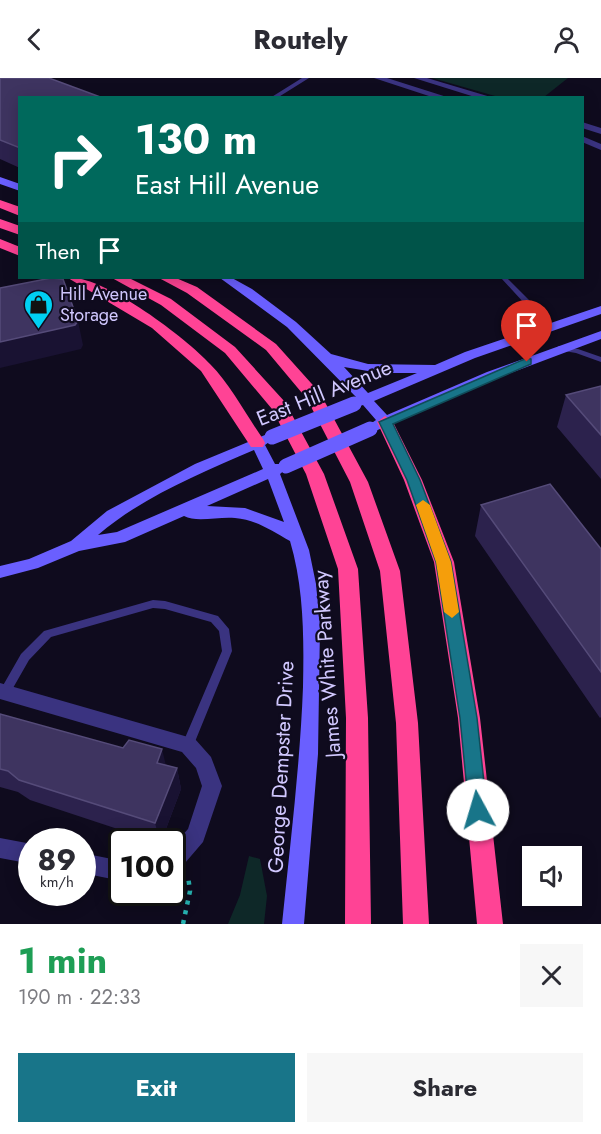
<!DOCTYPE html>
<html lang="en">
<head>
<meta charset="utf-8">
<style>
  body { margin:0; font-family:Jost,sans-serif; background:#f7f7f7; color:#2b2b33; height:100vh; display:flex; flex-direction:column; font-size:22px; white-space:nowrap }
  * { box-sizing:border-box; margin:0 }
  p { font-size:20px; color:#7c7c81 }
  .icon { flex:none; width:33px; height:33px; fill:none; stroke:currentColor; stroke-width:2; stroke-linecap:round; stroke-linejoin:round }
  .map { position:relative; height:846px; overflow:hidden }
  .panel { display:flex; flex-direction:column; background:#fff; flex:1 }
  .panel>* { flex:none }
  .hud { position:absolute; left:18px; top:18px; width:566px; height:183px; border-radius:0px; box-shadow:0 3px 15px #0003; background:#00695c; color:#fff; overflow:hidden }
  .fabs { position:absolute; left:522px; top:768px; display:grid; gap:12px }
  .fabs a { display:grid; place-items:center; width:60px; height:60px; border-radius:0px; background:#fff; box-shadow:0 3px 15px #0003; font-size:30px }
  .speed { position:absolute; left:18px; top:750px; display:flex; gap:12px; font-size:30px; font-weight:700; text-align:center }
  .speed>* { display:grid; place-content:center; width:78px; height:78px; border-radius:50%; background:#fff; box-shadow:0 3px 15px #0003; line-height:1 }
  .speed small { font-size:15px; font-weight:400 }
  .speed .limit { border:3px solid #111; border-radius:9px; background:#fff; color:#111 }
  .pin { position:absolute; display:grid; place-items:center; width:51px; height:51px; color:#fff; margin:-62px -26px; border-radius:50% 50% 50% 0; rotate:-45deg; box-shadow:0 0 6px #0007 }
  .pin .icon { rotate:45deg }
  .me { position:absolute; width:66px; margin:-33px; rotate:354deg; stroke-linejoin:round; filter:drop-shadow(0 0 4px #0008) }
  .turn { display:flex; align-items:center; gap:21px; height:126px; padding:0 18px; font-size:27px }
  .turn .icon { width:78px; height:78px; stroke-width:2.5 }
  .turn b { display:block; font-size:42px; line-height:51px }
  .then { display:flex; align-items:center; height:57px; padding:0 18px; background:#0003; gap:12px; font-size:22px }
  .round { display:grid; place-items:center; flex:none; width:63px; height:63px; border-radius:0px; background:#f7f7f7 }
  .overview { display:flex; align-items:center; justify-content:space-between; height:102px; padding:0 18px }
  h1 { font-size:36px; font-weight:700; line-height:45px; color:#1e9e55 }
  .primary-button { display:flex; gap:12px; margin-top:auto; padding:12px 18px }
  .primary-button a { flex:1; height:69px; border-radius:0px; background:#187589; color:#fff; font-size:24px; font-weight:700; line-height:69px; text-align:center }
  .primary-button a+a { background:#f7f7f7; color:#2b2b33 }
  header { display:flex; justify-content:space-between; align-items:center; height:78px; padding:0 18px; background:#fff; font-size:27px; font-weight:700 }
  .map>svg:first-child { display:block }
</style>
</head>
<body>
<header><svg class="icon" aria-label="back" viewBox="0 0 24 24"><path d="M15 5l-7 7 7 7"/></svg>Routely<svg class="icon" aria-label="person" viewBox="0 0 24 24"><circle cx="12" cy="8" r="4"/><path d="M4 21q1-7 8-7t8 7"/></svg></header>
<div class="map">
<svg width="601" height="846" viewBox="0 0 601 846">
  <rect width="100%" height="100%" fill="#0f0b1e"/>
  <path fill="#0e2828" d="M 432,0 L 568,0 L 544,19 L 502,20 Z
    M 249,778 L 260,781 L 267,818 L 264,846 L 228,846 L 240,817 Z"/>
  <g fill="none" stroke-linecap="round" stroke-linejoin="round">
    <path stroke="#27b4b2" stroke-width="4.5" stroke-dasharray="4 6" stroke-linecap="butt" d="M 183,846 L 190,813 L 188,798"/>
    <path fill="#3a3380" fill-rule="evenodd" d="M 302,0 L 309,0 L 277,20 L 270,20 Z
      M 501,200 L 507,200 L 553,246 L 553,250 L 547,250 Z
      M 558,268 L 578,271 L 601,279 L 601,284 L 576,275 L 558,272 Z
      M 153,522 L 165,523 L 218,538 L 229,551 L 232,573 L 192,671 L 188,672 L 184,671 L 182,667 L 222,573 L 219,553 L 211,544 L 165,531 L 153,530 L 51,559 L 29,582 L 9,617 L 5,619 L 1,617 L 0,613 L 1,611 L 21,576 L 44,553 Z"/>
    <path fill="#3a3380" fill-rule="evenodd" d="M 0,605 L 195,661 L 211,679 L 222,708 L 203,764 L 179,792 L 172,795 L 172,769 L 188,751 L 202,708 L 196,690 L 182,674 L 0,621 Z
      M 0,760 L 32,766 L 32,786 L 0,780 Z
      M 82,775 L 122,783 L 122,803 L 82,795 Z"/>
    <path fill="#3a3380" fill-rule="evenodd" d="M 374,0 L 387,0 L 450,20 L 435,20 Z
      M 414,0 L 427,0 L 494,20 L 478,20 Z
      M 582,44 L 601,50 L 601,56 L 582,50 Z
      M 582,58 L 601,66 L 601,72 L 582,64 Z"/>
    <path fill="#6a5fff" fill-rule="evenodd" d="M 0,99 L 20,106 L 20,113 L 0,106 Z
      M 220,200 L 232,200 L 252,211 L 296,244 L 331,276 L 368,286 L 435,287 L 465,274 L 601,228 L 601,236 L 475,280 L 374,323 L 387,337 L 487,294 L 601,253 L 601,261 L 497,300 L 373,354 L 366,349 L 376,342 L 363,327 L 354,330 L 349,329 L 347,326 L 357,320 L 287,249 ZM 344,289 L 380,295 L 417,295 L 368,315 Z
      M 265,357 L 272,362 L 265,367 L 275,386 L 285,386 L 287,390 L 280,396 L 309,472 L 316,506 L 320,548 L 318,676 L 304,846 L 282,846 C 290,767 300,688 303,609 C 304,560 304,510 290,463 C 272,453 257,442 235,440 C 220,438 197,445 184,438 L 125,464 L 79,473 L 38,490 L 0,500 L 0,488 L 29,481 L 71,463 L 107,433 L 195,386 ZM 254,372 L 263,391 L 117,454 L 98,457 C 142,419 201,395 254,372 ZM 268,401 L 284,444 L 245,430 L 207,428 Z"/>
    <path fill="#ff4395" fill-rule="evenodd" d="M 0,122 L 20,129 L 20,138 L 0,130 Z
      M 0,141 L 20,148 L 20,157 L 0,150 Z
      M 0,161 L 20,169 L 20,178 L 0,170 Z
      M 68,200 C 102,196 186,260 210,286 C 231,307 246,337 263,361 L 265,365 L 263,369 L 251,369 L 201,293 L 152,250 Z
      M 112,200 L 129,200 L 171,221 L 235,269 L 285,324 L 324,396 L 358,491 L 368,640 L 371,846 L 345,846 L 346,640 L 338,491 L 306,396 L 272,331 L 225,275 L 161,227 Z
      M 159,200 L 176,200 L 197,209 L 276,266 L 320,315 L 368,404 L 400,493 L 418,645 L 429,846 L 403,846 L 396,645 L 380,493 L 350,404 L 307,321 L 266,272 L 187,215 Z
      M 385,338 L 393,344 L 422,402 L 454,484 L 480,640 L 503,846 L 477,846 L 458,640 L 434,484 L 404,402 L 377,344 Z"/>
    <path stroke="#6a5fff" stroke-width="15" d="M 272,359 L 354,326
      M 286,388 L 370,351"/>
  </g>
  <path fill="#2c224d" d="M 0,0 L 20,20 L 20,90 L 0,81 Z
    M 601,308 L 601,401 L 557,349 L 566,317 Z
    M 481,427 L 601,471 L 601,639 L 600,640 L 475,458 Z
    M 0,636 L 177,690 L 181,711 L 161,764 L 157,764 L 30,722 L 18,714 L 0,709 Z"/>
  <path fill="#191232" d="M 78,243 L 83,267 L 81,271 L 0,290 L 0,264 Z
    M 162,671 L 167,692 L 157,685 Z
    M 177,690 L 181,711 L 161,764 L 160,764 L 155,745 Z"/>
  <path fill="#3e3460" stroke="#554b79" stroke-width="1.5" d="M 0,0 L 49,0 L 103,20 L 20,20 L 20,70 L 0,62 Z
    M 51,200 L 63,201 L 78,243 L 75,247 L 0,264 L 0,210 Z
    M 601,308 L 601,357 L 566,317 Z
    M 550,406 L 601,471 L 601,594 L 481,427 Z
    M 0,636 L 123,670 L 129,662 L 162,671 L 157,685 L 177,690 L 155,745 L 19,702 L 8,693 L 0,691 Z"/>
  <path fill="#187589" stroke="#104c59" stroke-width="1.5" d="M 527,280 L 531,281 L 531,286 L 393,346 L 420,402 L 451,484 L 477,640 L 487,732 L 484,738 L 478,740 L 472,738 L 469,732 L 460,640 L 436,484 L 407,402 L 379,344 Z"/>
  <path fill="#f59e0b" d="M 423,422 L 430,427 L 451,484 L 459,534 L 452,540 L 444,534 L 436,484 L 416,427 Z"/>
  <defs>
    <symbol id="shop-pin" viewBox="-11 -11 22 30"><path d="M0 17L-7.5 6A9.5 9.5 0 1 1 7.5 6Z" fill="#00d0f3" stroke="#0f0b1e"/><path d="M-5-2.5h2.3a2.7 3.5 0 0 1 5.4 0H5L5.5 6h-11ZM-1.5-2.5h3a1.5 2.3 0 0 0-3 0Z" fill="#111"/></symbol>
  </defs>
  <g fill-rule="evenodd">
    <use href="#shop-pin" x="22" y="210" width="33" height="45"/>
  </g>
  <g text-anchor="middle" stroke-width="4.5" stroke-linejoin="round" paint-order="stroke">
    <g font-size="18" fill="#d1c8ff" stroke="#0f0b1e" text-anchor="start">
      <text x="60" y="222">Hill Avenue<tspan x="60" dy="21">Storage</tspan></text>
    </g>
    <g font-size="21" fill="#d1c8ff" stroke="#0f0b1e">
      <text transform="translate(324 315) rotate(-22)" y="7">East Hill Avenue</text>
      <text transform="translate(327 586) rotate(-94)" y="7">James White Parkway</text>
      <text transform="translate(281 689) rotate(-87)" y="7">George Dempster Drive</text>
    </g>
  </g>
</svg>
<div class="fabs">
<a><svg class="icon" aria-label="sound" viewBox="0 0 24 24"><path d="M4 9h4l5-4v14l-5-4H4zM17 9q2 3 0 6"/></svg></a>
</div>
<div class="speed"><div>89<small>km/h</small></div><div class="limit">100</div></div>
<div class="pin" style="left:527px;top:284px;background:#d93025"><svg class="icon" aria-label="arrive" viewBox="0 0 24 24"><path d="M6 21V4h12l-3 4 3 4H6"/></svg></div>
<svg class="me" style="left:478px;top:732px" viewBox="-20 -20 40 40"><circle r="19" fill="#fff"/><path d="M0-13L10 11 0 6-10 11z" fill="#187589"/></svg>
<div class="hud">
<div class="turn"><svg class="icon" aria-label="right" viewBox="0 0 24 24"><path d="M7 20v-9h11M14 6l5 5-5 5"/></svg><div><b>130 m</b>East Hill Avenue</div></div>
<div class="then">Then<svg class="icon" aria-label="arrive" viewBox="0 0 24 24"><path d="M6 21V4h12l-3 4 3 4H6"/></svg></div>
</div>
</div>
<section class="panel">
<div class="overview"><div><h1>1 min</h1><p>190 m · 22:33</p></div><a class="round"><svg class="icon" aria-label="close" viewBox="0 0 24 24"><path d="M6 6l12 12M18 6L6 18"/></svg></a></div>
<div class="primary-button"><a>Exit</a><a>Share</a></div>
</section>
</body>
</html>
